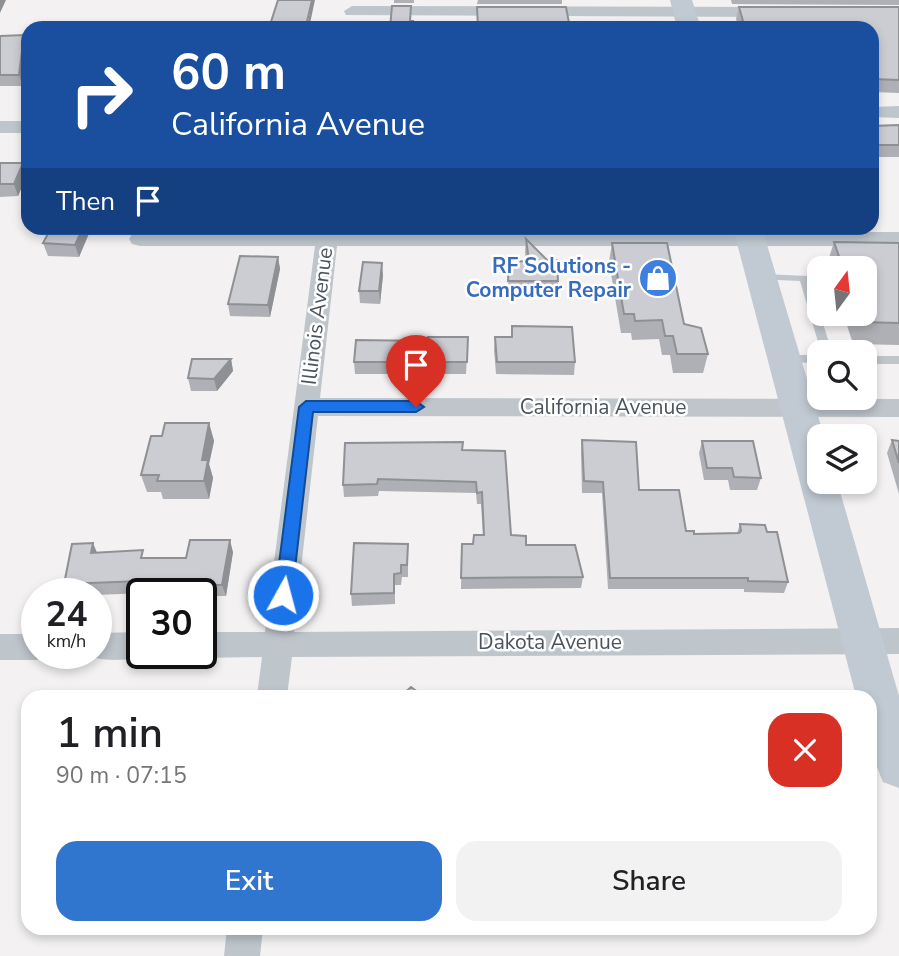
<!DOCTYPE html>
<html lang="en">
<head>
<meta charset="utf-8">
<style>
  body { margin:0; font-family:"Nunito Sans",sans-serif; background:#f2f2f2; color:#202124; height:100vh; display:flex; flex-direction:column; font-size:26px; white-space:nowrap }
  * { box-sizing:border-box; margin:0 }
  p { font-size:23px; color:#757577 }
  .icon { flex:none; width:38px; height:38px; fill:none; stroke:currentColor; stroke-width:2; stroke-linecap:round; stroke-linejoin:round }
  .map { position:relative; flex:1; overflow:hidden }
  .sheet { position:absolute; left:21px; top:690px; width:856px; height:245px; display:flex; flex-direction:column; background:#fff; border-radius:21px; box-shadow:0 4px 10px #0003 }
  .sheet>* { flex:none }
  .top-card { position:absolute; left:21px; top:21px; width:858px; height:214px; border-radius:21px; box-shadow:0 4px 10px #0003; background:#1a4fa0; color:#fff; overflow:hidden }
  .needle { width:46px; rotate:15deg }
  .fabs { position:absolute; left:807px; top:256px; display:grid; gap:14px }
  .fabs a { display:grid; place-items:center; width:70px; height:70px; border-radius:14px; background:#fff; box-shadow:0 4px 10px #0003; font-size:35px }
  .speed { position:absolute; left:21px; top:578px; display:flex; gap:14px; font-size:35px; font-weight:700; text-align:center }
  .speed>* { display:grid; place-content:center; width:91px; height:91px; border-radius:50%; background:#fff; box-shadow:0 4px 10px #0003; line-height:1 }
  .speed small { font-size:18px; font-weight:400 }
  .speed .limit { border:4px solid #111; border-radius:10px; background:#fff; color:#111 }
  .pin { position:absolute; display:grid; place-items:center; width:60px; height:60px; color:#fff; margin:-72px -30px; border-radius:50% 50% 50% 0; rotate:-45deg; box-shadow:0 0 7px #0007 }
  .pin .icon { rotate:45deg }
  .me { position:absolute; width:77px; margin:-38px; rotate:7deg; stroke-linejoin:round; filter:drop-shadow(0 0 5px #0008) }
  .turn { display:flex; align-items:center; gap:24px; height:147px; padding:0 35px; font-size:32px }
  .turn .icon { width:91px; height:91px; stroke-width:2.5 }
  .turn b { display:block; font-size:49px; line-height:60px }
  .then { display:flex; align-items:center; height:66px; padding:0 35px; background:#0003; gap:14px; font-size:26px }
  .round { display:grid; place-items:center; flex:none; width:74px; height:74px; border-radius:21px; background:#f2f2f2 }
  .head { display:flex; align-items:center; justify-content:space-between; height:119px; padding:0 35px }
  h1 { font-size:42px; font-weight:600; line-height:52px }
  .primary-button { display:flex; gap:14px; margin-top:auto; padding:14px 35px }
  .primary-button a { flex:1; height:80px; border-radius:21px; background:#3075ce; color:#fff; font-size:28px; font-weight:600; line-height:80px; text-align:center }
  .primary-button a+a { background:#f2f2f2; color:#202124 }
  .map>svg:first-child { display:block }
</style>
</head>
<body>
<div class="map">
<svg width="899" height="956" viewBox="0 0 899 956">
  <rect width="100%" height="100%" fill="#f3f1f1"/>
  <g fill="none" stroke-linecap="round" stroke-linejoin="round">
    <path fill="#bec5cb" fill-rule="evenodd" d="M 762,274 L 808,276 L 832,352 L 821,352 L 800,281 L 758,279 L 757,277 Z
      M 786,355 L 819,355 L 819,363 L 782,362 L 780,359 L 782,356 Z
      M 864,356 L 899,356 L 899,364 L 864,364 Z"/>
    <path fill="#bec5cb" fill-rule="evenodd" d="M 352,6 L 774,7 L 782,12 L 774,17 L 346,15 L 344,11 Z
      M 899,106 L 899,118 L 872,117 L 872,107 Z
      M 0,121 L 28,121 L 28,133 L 0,133 Z
      M 318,228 L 338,228 L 338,232 L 899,232 L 899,246 L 337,246 L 320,398 L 899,399 L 899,417 L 318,416 L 294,632 L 899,628 L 899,654 L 292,657 L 287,696 L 257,696 L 262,657 L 201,658 L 190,654 L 201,653 L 201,632 L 265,632 L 315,246 L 140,246 L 132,244 L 129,239 L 132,234 L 140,232 L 317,232 Z
      M 142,632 L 142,653 L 153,654 C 135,660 99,664 84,653 L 96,653 L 96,633 Z
      M 0,634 L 37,634 L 37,653 L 49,653 L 37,660 L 0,660 Z
      M 227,928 L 263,928 L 260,956 L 224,956 Z"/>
    <path fill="#c1c9d2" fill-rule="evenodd" d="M 670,0 L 692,0 L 701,28 L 677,28 Z
      M 733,228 L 762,228 L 824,436 L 819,436 L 819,481 L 837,481 L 899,696 L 899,788 L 883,782 C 869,751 870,729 870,696 L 856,696 Z"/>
  </g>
  <path fill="#afb0b5" d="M 394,0 L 414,0 L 414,3 L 394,3 Z
    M 478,0 L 562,0 L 562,4 L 477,4 Z
    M 731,0 L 899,0 L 899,5 L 732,4 Z
    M 739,7 L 899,7 L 899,93 L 872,92 L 872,28 L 739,28 L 736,19 Z
    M 0,36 L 27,46 L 23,86 L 0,86 Z
    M 899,125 L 899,157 L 872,157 L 872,126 Z
    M 0,163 L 23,163 L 27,175 L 18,196 L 0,197 Z
    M 51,228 L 89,228 L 90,231 L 79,257 L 48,256 L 43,243 Z
    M 526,239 L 558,281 L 557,294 L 508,294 L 509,262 L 526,261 L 525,252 Z
    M 834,242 L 899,243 L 899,345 L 853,344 L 843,313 L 864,313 L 864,268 L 828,268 L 827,264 Z
    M 612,243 L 684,324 L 708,354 L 703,373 L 673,373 L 670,355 L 662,355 L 659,339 L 632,340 L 631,333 L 621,333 L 609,262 Z
    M 278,257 L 280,269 L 270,317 L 230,316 L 228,304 Z
    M 383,275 L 380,304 L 360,303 L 359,291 Z
    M 512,326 L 575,362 L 574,375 L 496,374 L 494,350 L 495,337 L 511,337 Z
    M 468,337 L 466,374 L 355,374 L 354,362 L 428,341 Z
    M 231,359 L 233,371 L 217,391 L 191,391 L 188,378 Z
    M 209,423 L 214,441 L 209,464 L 213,478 L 209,499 L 163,499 L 161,492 L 147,492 L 141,475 L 162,436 Z
    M 582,440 L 686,531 L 694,534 L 737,533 L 740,524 L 767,532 L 788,582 L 784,593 L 744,592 L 744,589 L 608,589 L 602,493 L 582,493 L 581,452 Z
    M 892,440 L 899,441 L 899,494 L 887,453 Z
    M 702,441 L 761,478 L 757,490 L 730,490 L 728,480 L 704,480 L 699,453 Z
    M 463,450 L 511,535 L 583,577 L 581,588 L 461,589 L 462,544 L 473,544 L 483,535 L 481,504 L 477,504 L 476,493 L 379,491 L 378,496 L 344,497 L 343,485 Z
    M 408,544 L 408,577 L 402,577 L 401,585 L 395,585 L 395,604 L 352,606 L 351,594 Z
    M 97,552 L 145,558 L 186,558 L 233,552 L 226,596 L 201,596 L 201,593 L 169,593 L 169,592 L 96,595 L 96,593 L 68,593 L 64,584 Z"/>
  <path fill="#8e9093" d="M 0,0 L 6,0 L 0,13 Z
    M 312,0 L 315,0 L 309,28 L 307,28 Z
    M 24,35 L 27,46 L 23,86 L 19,75 Z
    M 23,163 L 27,175 L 18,196 L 14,184 Z
    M 83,228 L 89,228 L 90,231 L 79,257 L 75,245 Z
    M 278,257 L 280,269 L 270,317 L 268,305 Z
    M 382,263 L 383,275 L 380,304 L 379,291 Z
    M 231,359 L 233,371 L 217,391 L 214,379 Z
    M 209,423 L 214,441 L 209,464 L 213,478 L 209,499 L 204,481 L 202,460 Z
    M 230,540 L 233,552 L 226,596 L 222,585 Z
    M 93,543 L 98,555 L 91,553 Z"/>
  <path fill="#cbcdd2" stroke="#8e9093" stroke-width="2" d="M 278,0 L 312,0 L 306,26 L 303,26 L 302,28 L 269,28 Z
    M 392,6 L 411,6 L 410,21 L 413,21 L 413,28 L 390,28 Z
    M 477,7 L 566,7 L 570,28 L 478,28 Z
    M 739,7 L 899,7 L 899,80 L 872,79 L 872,28 L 745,28 Z
    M 24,35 L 19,75 L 0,75 L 0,36 Z
    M 899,125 L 899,145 L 872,145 L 872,126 Z
    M 0,163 L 23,163 L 14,184 L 0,184 Z
    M 51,228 L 83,228 L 75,245 L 43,243 Z
    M 526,239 L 548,261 L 557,260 L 558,281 L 508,281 L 509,262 L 529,261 Z
    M 834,242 L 899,243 L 899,323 L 861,322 L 858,313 L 864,313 L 864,268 L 843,268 Z
    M 612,243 L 667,243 L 684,324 L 701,328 L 708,354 L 677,354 L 673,336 L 665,336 L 662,320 L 635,321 L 634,314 L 624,314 Z
    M 240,256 L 278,257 L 268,305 L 228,304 Z
    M 363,262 L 382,263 L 379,291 L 359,291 Z
    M 512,326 L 572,327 L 575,362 L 497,362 L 495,337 L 512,337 Z
    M 428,337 L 468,337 L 467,362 L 354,362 L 356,340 L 428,341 Z
    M 192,359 L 231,359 L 214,379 L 188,378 Z
    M 165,423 L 209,423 L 202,460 L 208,460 L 204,481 L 157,481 L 159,475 L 141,475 L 151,436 L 162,436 Z
    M 582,440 L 636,442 L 639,490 L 679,490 L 686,531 L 694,531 L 694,534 L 739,533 L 741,531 L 740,524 L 765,525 L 767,532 L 777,532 L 788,582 L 748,581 L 748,578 L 610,578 L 603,482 L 584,481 Z
    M 892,440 L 899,441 L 899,463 Z
    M 702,441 L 753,441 L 761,478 L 734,477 L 732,468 L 707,468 Z
    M 463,442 L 462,450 L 505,451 L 511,535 L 526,536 L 526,545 L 575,545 L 583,577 L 461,578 L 462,544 L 473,544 L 474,535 L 484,535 L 482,492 L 477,493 L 476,482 L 378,479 L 377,484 L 343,485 L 345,443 Z
    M 190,540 L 230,540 L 222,585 L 166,584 L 167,580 L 64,584 L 72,544 L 93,543 L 91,553 L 143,550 L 141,558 L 186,558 Z
    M 354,543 L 408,544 L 407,565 L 401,565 L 401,573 L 394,574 L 394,593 L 351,594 Z
    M 411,687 L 423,696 L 401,696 Z"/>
  <path fill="#1a73e8" stroke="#114b97" stroke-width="2" d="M 306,401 L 416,401 L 424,407 L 416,412 L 313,412 L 292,595 L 289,600 L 277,600 L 275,595 L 299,407 Z"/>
  <defs>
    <symbol id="shop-disc" viewBox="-11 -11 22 22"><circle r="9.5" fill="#3f7fe0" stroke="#fff"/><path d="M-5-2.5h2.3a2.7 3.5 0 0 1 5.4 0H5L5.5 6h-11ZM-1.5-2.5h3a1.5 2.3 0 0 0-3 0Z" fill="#fff"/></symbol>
  </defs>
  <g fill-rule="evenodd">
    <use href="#shop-disc" x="636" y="256" width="44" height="44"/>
  </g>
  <g text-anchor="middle" stroke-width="5" stroke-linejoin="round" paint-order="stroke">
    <g font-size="21" font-weight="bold" fill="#366cbe" stroke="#fff" text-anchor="end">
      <text x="631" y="273">RF Solutions -<tspan x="631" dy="24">Computer Repair</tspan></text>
    </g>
    <g font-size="21" fill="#4b545c" stroke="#fff">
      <text transform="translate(317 316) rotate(-83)" y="7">Illinois Avenue</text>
      <text x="603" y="414">California Avenue</text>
      <text x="550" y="649">Dakota Avenue</text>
    </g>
  </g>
</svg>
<div class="fabs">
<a><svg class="needle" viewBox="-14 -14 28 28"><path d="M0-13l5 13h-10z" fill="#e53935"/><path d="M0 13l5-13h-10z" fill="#757577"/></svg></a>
<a><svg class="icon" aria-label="search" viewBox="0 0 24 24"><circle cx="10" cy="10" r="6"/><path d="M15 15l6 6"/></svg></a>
<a><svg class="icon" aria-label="layers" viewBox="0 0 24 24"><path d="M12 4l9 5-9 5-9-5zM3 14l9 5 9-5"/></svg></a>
</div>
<div class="speed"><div>24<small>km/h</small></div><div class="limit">30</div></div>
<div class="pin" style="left:416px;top:407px;background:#d93025"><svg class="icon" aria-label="arrive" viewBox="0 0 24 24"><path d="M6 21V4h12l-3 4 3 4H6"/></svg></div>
<svg class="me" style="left:283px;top:595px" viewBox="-20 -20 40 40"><circle r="17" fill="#1a73e8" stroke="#fff" stroke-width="3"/><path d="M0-11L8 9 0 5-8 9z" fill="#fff"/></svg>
<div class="top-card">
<div class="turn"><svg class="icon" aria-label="right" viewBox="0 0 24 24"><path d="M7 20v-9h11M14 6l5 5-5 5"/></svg><div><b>60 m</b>California Avenue</div></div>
<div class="then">Then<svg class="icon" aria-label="arrive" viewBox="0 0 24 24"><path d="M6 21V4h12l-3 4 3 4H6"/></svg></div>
</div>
<section class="sheet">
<div class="head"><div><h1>1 min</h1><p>90 m · 07:15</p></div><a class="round" style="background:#d93025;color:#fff"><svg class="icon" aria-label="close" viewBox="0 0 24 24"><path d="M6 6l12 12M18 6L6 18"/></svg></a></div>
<div class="primary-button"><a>Exit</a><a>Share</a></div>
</section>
</div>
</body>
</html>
